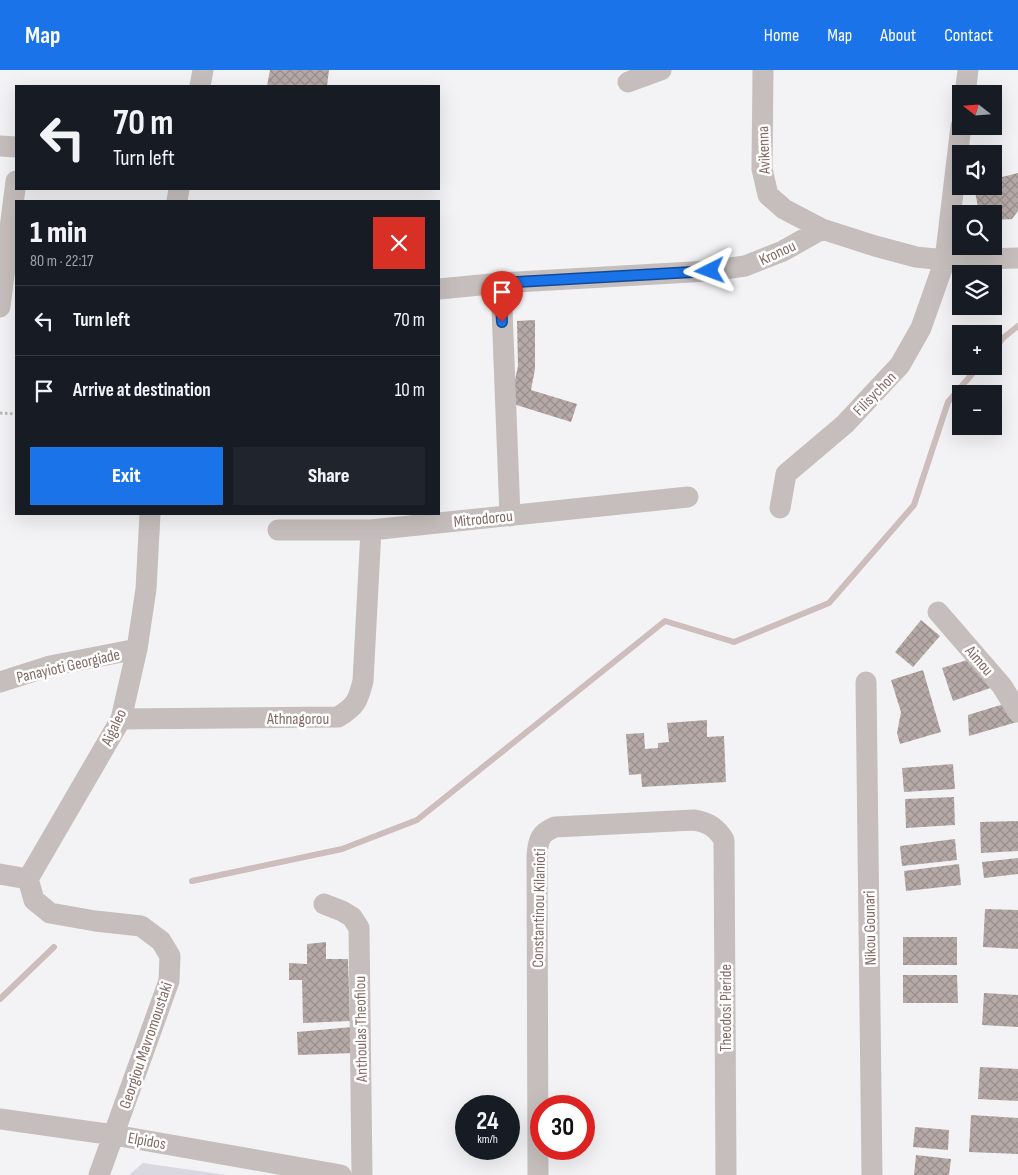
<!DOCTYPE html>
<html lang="en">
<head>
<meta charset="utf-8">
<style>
  body { margin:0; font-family:"Sofia Sans Condensed",sans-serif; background:#20242c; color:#f1f3f6; height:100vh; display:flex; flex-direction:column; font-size:19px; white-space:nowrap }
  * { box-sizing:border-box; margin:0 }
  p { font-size:16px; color:#9ea1a6 }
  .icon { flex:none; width:28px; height:28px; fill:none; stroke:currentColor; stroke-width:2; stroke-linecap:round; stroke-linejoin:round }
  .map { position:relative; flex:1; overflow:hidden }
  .sheet { position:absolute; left:15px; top:130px; width:425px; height:315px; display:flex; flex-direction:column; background:#171b24; border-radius:0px; box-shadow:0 5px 20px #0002 }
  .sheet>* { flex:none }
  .banner { position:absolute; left:15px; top:15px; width:425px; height:105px; border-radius:0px; box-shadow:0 5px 20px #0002; background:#171b24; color:#f1f3f6; overflow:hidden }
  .needle { width:32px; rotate:287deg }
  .fabs { position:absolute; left:952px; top:15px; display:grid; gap:10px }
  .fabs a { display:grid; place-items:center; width:50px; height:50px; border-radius:0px; background:#171b24; box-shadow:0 5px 20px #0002; font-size:25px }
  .speed { position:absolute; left:455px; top:1025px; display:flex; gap:10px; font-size:25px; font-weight:700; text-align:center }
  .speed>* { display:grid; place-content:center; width:65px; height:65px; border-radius:50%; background:#171b24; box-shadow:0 5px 20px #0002; line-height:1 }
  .speed small { font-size:12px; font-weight:400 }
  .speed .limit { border:8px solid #d22; background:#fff; color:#111 }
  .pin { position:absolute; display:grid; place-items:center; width:42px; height:42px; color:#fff; margin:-51px -21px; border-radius:50% 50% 50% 0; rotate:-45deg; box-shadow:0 0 5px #0007 }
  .pin .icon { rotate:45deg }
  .me { position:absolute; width:55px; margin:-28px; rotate:267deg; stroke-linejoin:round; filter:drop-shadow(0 0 4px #0008) }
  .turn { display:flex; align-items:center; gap:18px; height:105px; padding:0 15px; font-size:22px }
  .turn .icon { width:65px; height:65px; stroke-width:2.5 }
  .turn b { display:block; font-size:35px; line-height:42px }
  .round { display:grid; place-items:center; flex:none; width:52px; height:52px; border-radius:0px; background:#20242c }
  .head { display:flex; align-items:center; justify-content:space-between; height:85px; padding:0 15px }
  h1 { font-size:30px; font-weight:800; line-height:38px }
  .primary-button { display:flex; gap:10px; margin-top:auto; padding:10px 15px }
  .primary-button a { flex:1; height:58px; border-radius:0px; background:#1a73e8; color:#fff; font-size:20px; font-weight:800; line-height:58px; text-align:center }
  .primary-button a+a { background:#20242c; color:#f1f3f6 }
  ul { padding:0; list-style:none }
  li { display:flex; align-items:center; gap:15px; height:70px; padding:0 15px; border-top:1px solid #363941 }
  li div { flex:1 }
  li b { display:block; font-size:19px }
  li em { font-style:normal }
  header { display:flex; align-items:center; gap:30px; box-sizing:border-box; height:70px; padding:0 25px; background:#1a73e8; color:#fff }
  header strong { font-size:24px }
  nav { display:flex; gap:28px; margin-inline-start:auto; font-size:18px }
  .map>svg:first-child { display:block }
</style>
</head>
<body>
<header>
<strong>Map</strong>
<nav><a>Home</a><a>Map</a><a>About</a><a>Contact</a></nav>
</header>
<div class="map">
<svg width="1018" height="1105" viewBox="0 0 1018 1105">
  <defs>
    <pattern id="building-cross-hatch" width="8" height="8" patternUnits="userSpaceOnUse" patternTransform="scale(1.25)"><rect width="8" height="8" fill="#b6aaa8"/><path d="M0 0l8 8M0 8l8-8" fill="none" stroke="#9a8e8c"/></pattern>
  </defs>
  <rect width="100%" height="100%" fill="#f3f3f6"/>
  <path fill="#d9d7e0" d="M 143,1093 L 226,1105 L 129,1105 Z"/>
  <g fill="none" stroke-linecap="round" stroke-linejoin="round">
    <path stroke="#cdbdbd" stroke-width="6" d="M 994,279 L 1003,268 L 1018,256
      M 192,811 L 342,779 L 417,750 L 665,551 L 734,572 L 829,533 L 914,435 L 948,332 L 979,296
      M 0,929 L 54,877"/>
  </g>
  <path fill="url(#building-cross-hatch)" d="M 270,0 L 329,0 L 327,16 L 267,16 Z
    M 1018,103 L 1018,141 L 1012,149 L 998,150 L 994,148 L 994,144 L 979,143 L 974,116 L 994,116 L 994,109 Z
    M 535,250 L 535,299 L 531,320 L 577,334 L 571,352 L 510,333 L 518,296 L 517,251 Z
    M 921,550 L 940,566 L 913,597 L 895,582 Z
    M 970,589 L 996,616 L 953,631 L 942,598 Z
    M 923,600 L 941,662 L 900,674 L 897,663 L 901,642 L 891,610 Z
    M 1007,633 L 1017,652 L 969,666 L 968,645 Z
    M 707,650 L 707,667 L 724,666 L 726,712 L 642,717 L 641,704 L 629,705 L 626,664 L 644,663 L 645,679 L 658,678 L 658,673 L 669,672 L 667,653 Z
    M 953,694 L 955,719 L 904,722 L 902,698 Z
    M 954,727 L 955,755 L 906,758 L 905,729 Z
    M 1018,751 L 1018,781 L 981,783 L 980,752 Z
    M 955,769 L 957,790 L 902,796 L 900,776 Z
    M 1018,788 L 1018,804 L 984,808 L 982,792 Z
    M 959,794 L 961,815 L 906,821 L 904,801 Z
    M 985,839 L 1018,840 L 1018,879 L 983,877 Z
    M 903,867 L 957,867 L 957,895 L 903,895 Z
    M 326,872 L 326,889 L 348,889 L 350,951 L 303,953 L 302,910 L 289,910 L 289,893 L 307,894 L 307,874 Z
    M 903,905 L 957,905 L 958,933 L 903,933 Z
    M 984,923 L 1018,925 L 1018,957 L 982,955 Z
    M 352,957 L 354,983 L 298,985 L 297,962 Z
    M 980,997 L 1018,999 L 1018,1031 L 978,1029 Z
    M 971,1045 L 1018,1048 L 1018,1084 L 969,1082 Z
    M 915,1057 L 949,1060 L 948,1080 L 913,1077 Z
    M 916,1085 L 951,1089 L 949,1105 L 914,1105 Z"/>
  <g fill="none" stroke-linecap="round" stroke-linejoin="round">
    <path stroke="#bdb8b7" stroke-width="3" stroke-dasharray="2.5 2.5" stroke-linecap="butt" d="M 0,343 L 16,344"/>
    <path stroke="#c5bebc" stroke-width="21" d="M 763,0 L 762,99 L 768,125 L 784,139 L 822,159 L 875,176 L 916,187 L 945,190 L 1018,188
      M 628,12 L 661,0
      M 200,16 L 203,0
      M 965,24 L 968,0
      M 0,76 L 16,77
      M 177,131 L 179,119
      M 501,213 L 510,446
      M 439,219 L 501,213 L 709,201 L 745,196 L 783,181 L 822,159
      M 0,237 L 16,111
      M 780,438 L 786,404 L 845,354 L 900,295 L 921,258 L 945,190 L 961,56
      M 278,460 L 371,460 L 688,427
      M 938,542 L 1002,616 L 1018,642
      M 0,612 L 50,596 L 137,579
      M 866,612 L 872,1105
      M 121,649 L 338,647 C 356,636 358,631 363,611 L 371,460
      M 0,804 L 28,809
      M 324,834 L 342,841 L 352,847 L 359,858 L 362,1105
      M 0,1049 L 114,1065 L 341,1105
      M 99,1105 L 169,911 L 170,886 L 161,871 L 141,856 L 95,851 L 50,843 L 34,830 L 28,809 L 121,649 L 137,579 L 146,519 L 150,444
      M 538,1105 L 537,786 C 538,770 540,763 555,757 L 694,750 C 708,752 717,758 724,770 L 726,1105"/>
  </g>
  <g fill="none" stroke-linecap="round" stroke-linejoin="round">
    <defs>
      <path id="route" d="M 502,252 L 500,213 L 710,201"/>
    </defs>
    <use href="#route" stroke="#114b97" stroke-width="12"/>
    <use href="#route" stroke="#1a73e8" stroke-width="9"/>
  </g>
  <g text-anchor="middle" stroke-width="5" stroke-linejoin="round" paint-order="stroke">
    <g font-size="16" fill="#846a65" stroke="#fff">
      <text transform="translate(763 80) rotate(-92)" y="6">Avikenna</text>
      <text transform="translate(777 182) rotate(-25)" y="6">Kronou</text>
      <text transform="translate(874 323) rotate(-46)" y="6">Filisychon</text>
      <text transform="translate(483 448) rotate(-6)" y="6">Mitrodorou</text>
      <text transform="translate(980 590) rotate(49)" y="6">Aimou</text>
      <text transform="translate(68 595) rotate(-13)" y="6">Panayioti Georgiade</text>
      <text x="298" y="654">Athnagorou</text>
      <text transform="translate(113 657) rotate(-65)" y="6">Aigaleo</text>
      <text transform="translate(538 838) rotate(-89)" y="6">Constantinou Kilanioti</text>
      <text transform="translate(869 858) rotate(-91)" y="6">Nikou Gounari</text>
      <text transform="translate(725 938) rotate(-90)" y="6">Theodosi Pieride</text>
      <text transform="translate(360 959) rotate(-91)" y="6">Anthoulas Theofilou</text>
      <text transform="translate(145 975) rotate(-71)" y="6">Georgiou Mavromoustaki</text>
      <text transform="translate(147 1070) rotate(10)" y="6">Elpidos</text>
    </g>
  </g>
</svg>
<div class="fabs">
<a><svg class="needle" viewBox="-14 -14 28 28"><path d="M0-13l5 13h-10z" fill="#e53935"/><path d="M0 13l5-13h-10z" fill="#9ea1a6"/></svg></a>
<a><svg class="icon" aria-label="sound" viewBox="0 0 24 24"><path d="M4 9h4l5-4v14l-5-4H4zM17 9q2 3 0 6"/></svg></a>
<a><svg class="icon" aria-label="search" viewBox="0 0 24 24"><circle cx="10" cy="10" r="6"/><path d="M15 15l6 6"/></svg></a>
<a><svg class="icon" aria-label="layers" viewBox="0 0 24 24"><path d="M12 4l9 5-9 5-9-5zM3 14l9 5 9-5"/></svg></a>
<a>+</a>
<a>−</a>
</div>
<div class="speed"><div>24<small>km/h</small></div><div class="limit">30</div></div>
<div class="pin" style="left:502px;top:252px;background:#d93025"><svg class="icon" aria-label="arrive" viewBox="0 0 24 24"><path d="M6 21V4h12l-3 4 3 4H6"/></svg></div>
<svg class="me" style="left:710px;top:201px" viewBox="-20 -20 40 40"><path d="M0-17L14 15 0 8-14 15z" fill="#1a73e8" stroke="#fff" stroke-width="4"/></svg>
<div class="banner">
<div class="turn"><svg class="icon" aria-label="left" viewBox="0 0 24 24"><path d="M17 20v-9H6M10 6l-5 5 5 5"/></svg><div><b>70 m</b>Turn left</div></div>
</div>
<section class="sheet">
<div class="head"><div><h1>1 min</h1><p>80 m · 22:17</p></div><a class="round" style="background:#d93025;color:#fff"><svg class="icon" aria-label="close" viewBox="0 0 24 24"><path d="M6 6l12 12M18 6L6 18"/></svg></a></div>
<ul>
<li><svg class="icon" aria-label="left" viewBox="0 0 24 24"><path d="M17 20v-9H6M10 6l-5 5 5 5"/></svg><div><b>Turn left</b></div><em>70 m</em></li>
<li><svg class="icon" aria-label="arrive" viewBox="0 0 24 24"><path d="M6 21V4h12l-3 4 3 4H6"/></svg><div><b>Arrive at destination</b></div><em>10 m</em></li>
</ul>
<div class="primary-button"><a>Exit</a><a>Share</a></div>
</section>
</div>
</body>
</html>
